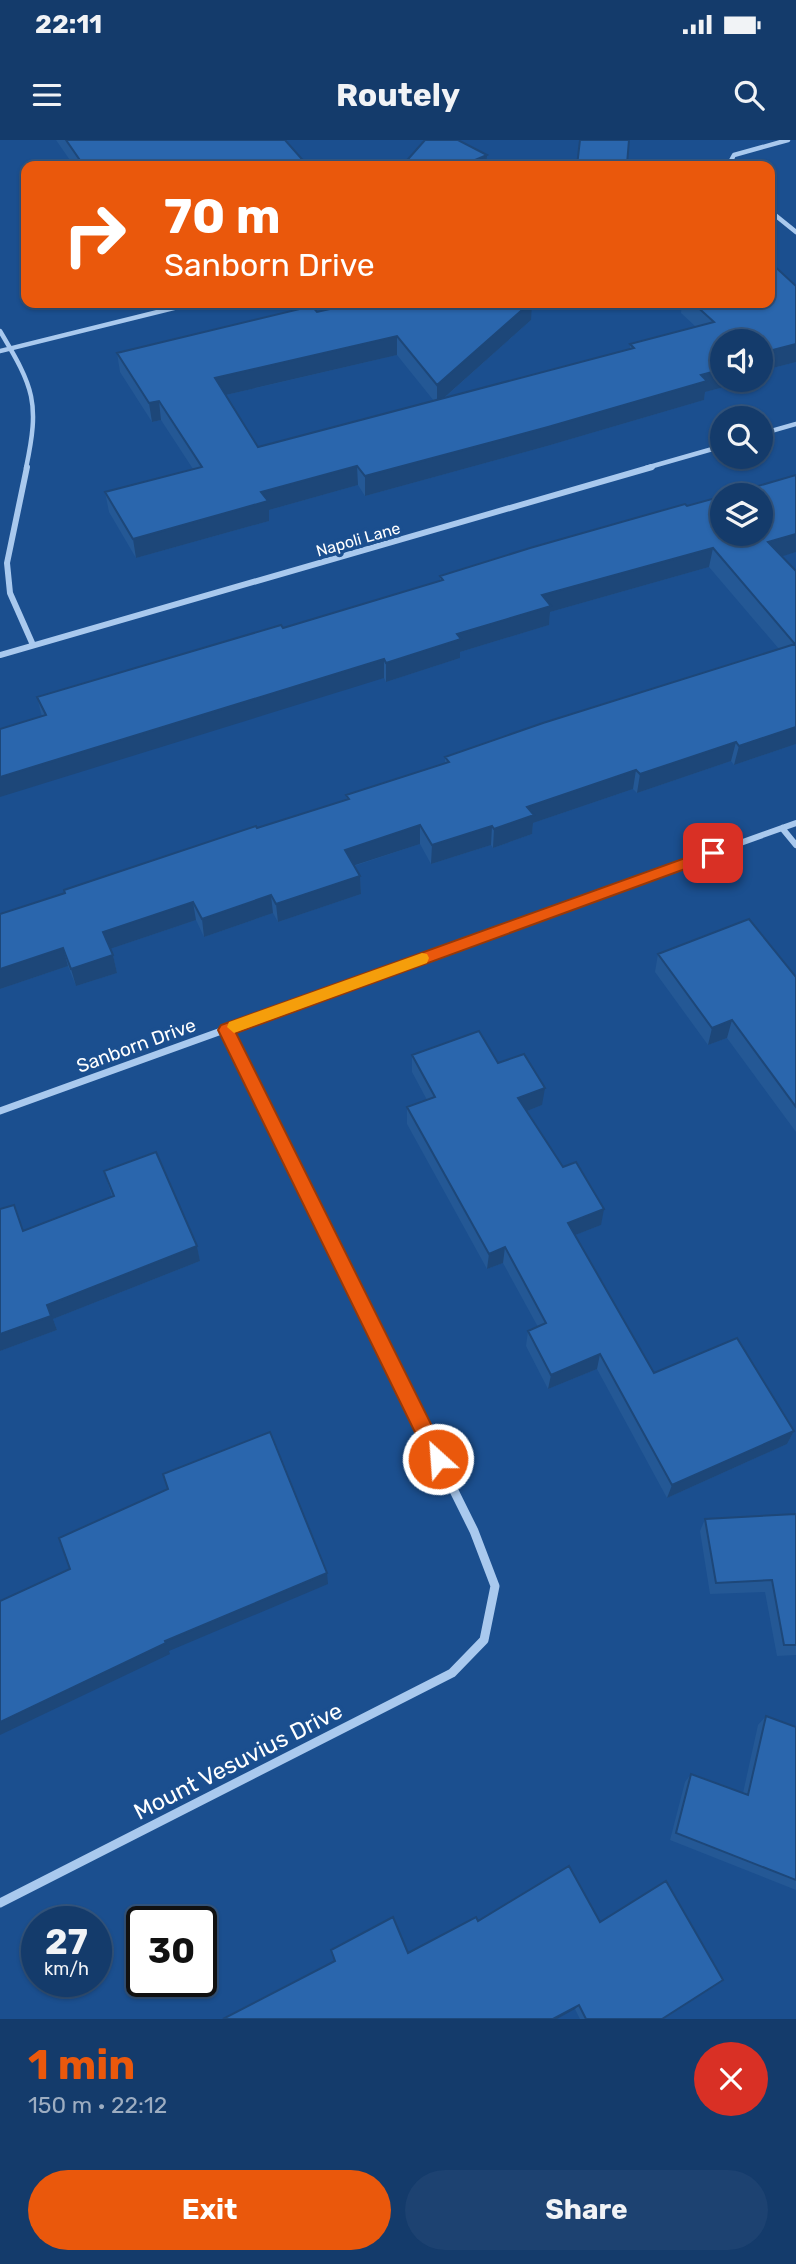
<!DOCTYPE html>
<html lang="en">
<head>
<meta charset="utf-8">
<style>
  body { margin:0; font-family:Rubik,sans-serif; background:#1d4271; color:#f1f3f6; height:100vh; display:flex; flex-direction:column; font-size:26px; white-space:nowrap }
  * { box-sizing:border-box; margin:0 }
  p { font-size:23px; color:#9dadc1 }
  .icon { flex:none; width:38px; height:38px; fill:none; stroke:currentColor; stroke-width:2; stroke-linecap:round; stroke-linejoin:round }
  .map { position:relative; height:1879px; overflow:hidden }
  .sheet { display:flex; flex-direction:column; background:#143b6b; flex:1 }
  .sheet>* { flex:none }
  .top-card { position:absolute; left:21px; top:21px; width:754px; height:147px; border-radius:14px; box-shadow:0 2px 5px #0004,0 0 0 2px #33557e; background:#ea580c; color:#fff; overflow:hidden }
  .fabs { position:absolute; left:710px; top:189px; display:grid; gap:14px }
  .fabs a { display:grid; place-items:center; width:63px; height:63px; border-radius:50%; background:#143b6b; box-shadow:0 2px 5px #0004,0 0 0 2px #33557e; font-size:35px }
  .speed { position:absolute; left:21px; top:1766px; display:flex; gap:14px; font-size:35px; font-weight:700; text-align:center }
  .speed>* { display:grid; place-content:center; width:91px; height:91px; border-radius:50%; background:#143b6b; box-shadow:0 2px 5px #0004,0 0 0 2px #33557e; line-height:1 }
  .speed small { font-size:18px; font-weight:400 }
  .speed .limit { border:4px solid #111; border-radius:10px; background:#fff; color:#111 }
  .pin { position:absolute; display:grid; place-items:center; width:60px; height:60px; color:#fff; margin:-30px; border-radius:14px; box-shadow:0 4px 10px #0006 }
  .me { position:absolute; width:77px; margin:-38px; rotate:334deg; stroke-linejoin:round; filter:drop-shadow(0 0 5px #0008) }
  .turn { display:flex; align-items:center; gap:24px; height:147px; padding:0 28px; font-size:32px }
  .turn .icon { width:91px; height:91px; stroke-width:2.5 }
  .turn b { display:block; font-size:49px; line-height:60px }
  .round { display:grid; place-items:center; flex:none; width:74px; height:74px; border-radius:37px; background:#1d4271 }
  .headline { display:flex; align-items:center; justify-content:space-between; height:119px; padding:0 28px }
  h1 { font-size:42px; font-weight:700; line-height:52px; color:#ea580c }
  .cta { display:flex; gap:14px; margin-top:auto; padding:14px 28px }
  .cta a { flex:1; height:80px; border-radius:42px; background:#ea580c; color:#fff; font-size:28px; font-weight:700; line-height:80px; text-align:center }
  .cta a+a { background:#1d4271; color:#f1f3f6 }
  .status { display:flex; justify-content:space-between; align-items:center; height:49px; padding:0 35px; background:#143b6b; direction:ltr }
  .status svg { height:19px; fill:currentColor }
  header { display:flex; justify-content:space-between; align-items:center; height:91px; padding:0 28px; background:#143b6b; font-size:32px; font-weight:700 }
  .map>svg:first-child { display:block }
</style>
</head>
<body>
<div class="status"><b>22:11</b><svg viewBox="0 0 49 12"><path d="M0 12V9h3v3zM5 12V6h3v6zM10 12V3h3v9zM15 12V0h3v12zM26 1h20v11H26zM47 4h2v5h-2z"/></svg></div>
<header><svg class="icon" aria-label="menu" viewBox="0 0 24 24"><path d="M4 6h16M4 12h16M4 18h16"/></svg>Routely<svg class="icon" aria-label="search" viewBox="0 0 24 24"><circle cx="10" cy="10" r="6"/><path d="M15 15l6 6"/></svg></header>
<div class="map">
<svg width="796" height="1879" viewBox="0 0 796 1879">
  <rect width="100%" height="100%" fill="#1b4f8f"/>
  <g fill="none" stroke-linecap="round" stroke-linejoin="round">
    <path stroke="#a9c9ee" stroke-width="4.5" d="M 728,26 L 734,15 L 788,0
      M 770,71 L 796,92
      M 0,191 C 34,248 40,262 26,328
      M 0,211 L 194,163
      M 761,294 L 796,284
      M 646,328 L 723,306"/>
    <path stroke="#a9c9ee" stroke-width="6" d="M 27,327 L 7,423 L 10,453 L 33,505
      M 0,515 L 652,327
      M 782,688 L 796,705
      M 648,736 L 796,683"/>
    <path stroke="#a9c9ee" stroke-width="7" d="M 226,890 L 402,1245
      M 0,971 L 653,735"/>
    <path stroke="#a9c9ee" stroke-width="9" d="M 0,1763 L 452,1533 L 484,1500 L 495,1446 L 474,1391 L 401,1244"/>
  </g>
  <path fill="#245895" fill-rule="evenodd" d="M 56,0 L 285,0 L 308,26 L 74,26 Z
    M 682,163 L 770,163 L 796,222 L 761,231 L 761,201 L 723,240 L 730,240 L 728,246 L 705,252 L 704,260 L 547,306 L 365,356 L 358,345 L 269,370 L 269,381 L 136,418 L 109,372 L 105,352 L 193,329 L 161,280 L 152,282 L 120,232 L 117,213 L 317,172 L 531,180 L 443,259 L 630,210 L 630,204 L 696,187 L 681,173 ZM 397,215 L 434,261 L 258,307 L 226,255 Z
    M 796,335 L 796,412 L 782,416 L 796,431 L 796,604 L 734,625 L 731,621 L 637,653 L 633,649 L 533,683 L 532,694 L 493,708 L 491,705 L 431,724 L 420,704 L 354,726 L 360,736 L 361,754 L 278,782 L 273,773 L 204,797 L 196,780 L 110,809 L 113,815 L 117,833 L 76,846 L 68,826 L 0,849 L 0,774 L 65,753 L 64,750 L 347,660 L 346,655 L 445,624 L 445,617 L 779,509 L 709,427 L 550,472 L 549,485 L 460,512 L 460,518 L 386,542 L 384,538 L 42,577 L 37,557 L 283,488 L 440,441 L 440,436 L 723,356 Z
    M 658,814 L 796,837 L 796,992 L 727,898 L 708,905 L 655,832 Z
    M 412,915 L 498,923 L 542,965 L 527,971 L 601,1085 L 575,1095 L 654,1233 L 794,1291 L 787,1304 L 667,1358 L 597,1229 L 548,1249 L 526,1206 L 528,1191 L 538,1187 L 503,1123 L 487,1129 L 407,984 L 407,967 L 427,960 L 412,932 Z
    M 104,1031 L 197,1106 L 200,1121 L 53,1179 L 57,1190 L 0,1211 L 0,1069 L 24,1090 L 112,1057 Z
    M 796,1374 L 796,1515 L 777,1516 L 765,1452 L 710,1454 L 700,1391 L 705,1379 Z
    M 766,1576 L 796,1587 L 796,1750 L 670,1700 L 685,1642 L 691,1634 L 743,1653 L 758,1585 Z
    M 478,1781 L 600,1782 L 662,1879 L 580,1879 L 575,1869 L 408,1813 Z"/>
  <path fill="#1d4779" d="M 487,15 L 486,26 L 461,26 Z
    M 530,163 L 532,163 L 531,180 L 437,264 L 437,245 Z
    M 397,196 L 397,215 L 217,257 L 215,238 Z
    M 796,204 L 796,222 L 761,231 L 761,213 Z
    M 723,229 L 723,240 L 730,240 L 728,246 L 705,252 L 704,260 L 547,306 L 365,356 L 365,336 Z
    M 159,261 L 161,280 L 152,282 L 149,263 Z
    M 357,326 L 358,345 L 269,370 L 269,381 L 136,418 L 133,399 L 261,352 Z
    M 796,394 L 796,412 L 764,422 L 768,402 Z
    M 713,408 L 709,427 L 550,472 L 549,485 L 460,512 L 460,518 L 386,542 L 386,523 L 457,494 L 542,455 Z
    M 384,519 L 384,538 L 0,657 L 0,637 Z
    M 796,587 L 796,604 L 734,625 L 739,606 Z
    M 736,602 L 731,621 L 637,653 L 640,634 Z
    M 636,630 L 633,649 L 533,683 L 532,694 L 493,708 L 494,689 L 527,667 Z
    M 420,685 L 420,704 L 346,728 L 345,710 Z
    M 492,686 L 491,705 L 431,724 L 432,705 Z
    M 360,736 L 361,754 L 278,782 L 276,764 Z
    M 271,755 L 273,773 L 204,797 L 202,779 Z
    M 193,762 L 196,780 L 107,810 L 103,792 Z
    M 63,808 L 68,826 L 0,849 L 0,829 Z
    M 113,815 L 117,833 L 76,846 L 71,829 Z
    M 732,880 L 727,898 L 708,905 L 712,888 Z
    M 545,948 L 542,965 L 517,975 L 518,958 Z
    M 604,1069 L 601,1085 L 565,1099 L 568,1083 Z
    M 197,1106 L 200,1121 L 53,1179 L 57,1190 L 0,1211 L 0,1194 L 47,1165 Z
    M 505,1107 L 503,1123 L 487,1129 L 489,1114 Z
    M 600,1214 L 597,1229 L 548,1249 L 551,1235 Z
    M 794,1291 L 787,1304 L 667,1358 L 672,1345 Z
    M 327,1433 L 328,1444 L 169,1511 L 165,1501 Z
    M 166,1503 L 170,1514 L 0,1595 L 0,1582 Z
    M 579,1865 L 575,1869 L 557,1879 L 553,1879 Z"/>
  <path fill="#2a66ad" stroke="#1d4779" stroke-width="2" d="M 66,0 L 285,0 L 308,26 L 84,26 Z
    M 425,0 L 458,0 L 487,15 L 461,26 L 402,26 Z
    M 580,0 L 629,0 L 627,24 L 629,26 L 577,26 Z
    M 770,122 L 796,146 L 796,204 L 761,213 L 761,201 L 723,201 L 723,229 L 701,235 L 707,241 L 548,287 L 365,336 L 357,326 L 261,352 L 268,361 L 133,399 L 105,352 L 202,327 L 159,261 L 149,263 L 117,213 L 312,166 L 317,172 L 357,163 L 530,163 L 437,245 L 397,196 L 215,238 L 258,307 L 634,208 L 630,204 L 714,182 L 693,163 L 770,163 Z
    M 796,335 L 796,394 L 768,402 L 796,431 L 796,587 L 739,606 L 736,602 L 640,634 L 636,630 L 527,667 L 534,675 L 494,689 L 492,686 L 432,705 L 420,685 L 345,710 L 360,736 L 276,764 L 271,755 L 202,779 L 193,762 L 103,792 L 113,815 L 71,829 L 63,808 L 0,829 L 0,774 L 65,753 L 64,750 L 256,686 L 257,688 L 349,659 L 346,655 L 449,622 L 445,617 L 543,583 L 795,504 L 713,408 L 542,455 L 551,466 L 457,494 L 461,499 L 386,523 L 384,519 L 0,637 L 0,589 L 46,575 L 37,557 L 281,485 L 283,488 L 443,440 L 440,436 L 530,408 L 685,364 L 687,366 L 723,356 L 723,394 L 761,394 L 761,355 L 727,355 Z
    M 749,779 L 796,837 L 796,967 L 732,880 L 712,888 L 658,814 Z
    M 479,891 L 498,923 L 524,914 L 545,948 L 518,958 L 563,1027 L 576,1022 L 604,1069 L 568,1083 L 654,1233 L 737,1198 L 794,1291 L 672,1345 L 600,1214 L 551,1235 L 528,1191 L 546,1183 L 505,1107 L 489,1114 L 407,967 L 435,957 L 412,915 Z
    M 156,1012 L 197,1106 L 47,1165 L 51,1176 L 0,1194 L 0,1069 L 14,1065 L 23,1091 L 114,1056 L 104,1031 Z
    M 270,1292 L 327,1433 L 165,1501 L 166,1503 L 0,1582 L 0,1461 L 70,1429 L 59,1398 L 168,1349 L 163,1334 Z
    M 796,1374 L 796,1505 L 784,1505 L 772,1440 L 716,1443 L 705,1379 Z
    M 766,1576 L 796,1587 L 796,1740 L 676,1693 L 691,1634 L 748,1655 Z
    M 569,1726 L 600,1782 L 666,1741 L 723,1840 L 662,1879 L 586,1879 L 579,1865 L 553,1879 L 223,1879 L 335,1821 L 331,1810 L 393,1777 L 408,1813 L 476,1777 L 478,1781 Z"/>
  <path fill="#ea580c" stroke="#983908" stroke-width="2" d="M 713,708 L 718,709 L 718,717 L 236,893 L 445,1312 L 447,1319 L 445,1325 L 438,1328 L 431,1325 L 218,890 L 221,885 Z"/>
  <path fill="#f59e0b" d="M 422,813 L 427,814 L 429,818 L 427,823 L 234,893 L 227,887 L 229,882 Z"/>
  <g text-anchor="middle" stroke-width="7" stroke-linejoin="round" paint-order="stroke">
    <g font-size="16" fill="#fff" stroke="#1b4f8f">
      <text transform="translate(358 399) rotate(-16)" y="6">Napoli Lane</text>
    </g>
    <g font-size="19" fill="#fff" stroke="#1b4f8f">
      <text transform="translate(136 905) rotate(-20)" y="7">Sanborn Drive</text>
    </g>
    <g font-size="23" fill="#fff" stroke="#1b4f8f">
      <text transform="translate(238 1621) rotate(-27)" y="8">Mount Vesuvius Drive</text>
    </g>
  </g>
</svg>
<div class="fabs">
<a><svg class="icon" aria-label="sound" viewBox="0 0 24 24"><path d="M4 9h4l5-4v14l-5-4H4zM17 9q2 3 0 6"/></svg></a>
<a><svg class="icon" aria-label="search" viewBox="0 0 24 24"><circle cx="10" cy="10" r="6"/><path d="M15 15l6 6"/></svg></a>
<a><svg class="icon" aria-label="layers" viewBox="0 0 24 24"><path d="M12 4l9 5-9 5-9-5zM3 14l9 5 9-5"/></svg></a>
</div>
<div class="speed"><div>27<small>km/h</small></div><div class="limit">30</div></div>
<div class="pin" style="left:713px;top:713px;background:#d93025"><svg class="icon" aria-label="arrive" viewBox="0 0 24 24"><path d="M6 21V4h12l-3 4 3 4H6"/></svg></div>
<svg class="me" style="left:438px;top:1319px" viewBox="-20 -20 40 40"><circle r="17" fill="#ea580c" stroke="#fff" stroke-width="3"/><path d="M0-11L8 9 0 5-8 9z" fill="#fff"/></svg>
<div class="top-card">
<div class="turn"><svg class="icon" aria-label="right" viewBox="0 0 24 24"><path d="M7 20v-9h11M14 6l5 5-5 5"/></svg><div><b>70 m</b>Sanborn Drive</div></div>
</div>
</div>
<section class="sheet">
<div class="headline"><div><h1>1 min</h1><p>150 m · 22:12</p></div><a class="round" style="background:#d93025;color:#fff"><svg class="icon" aria-label="close" viewBox="0 0 24 24"><path d="M6 6l12 12M18 6L6 18"/></svg></a></div>
<div class="cta"><a>Exit</a><a>Share</a></div>
</section>
</body>
</html>
